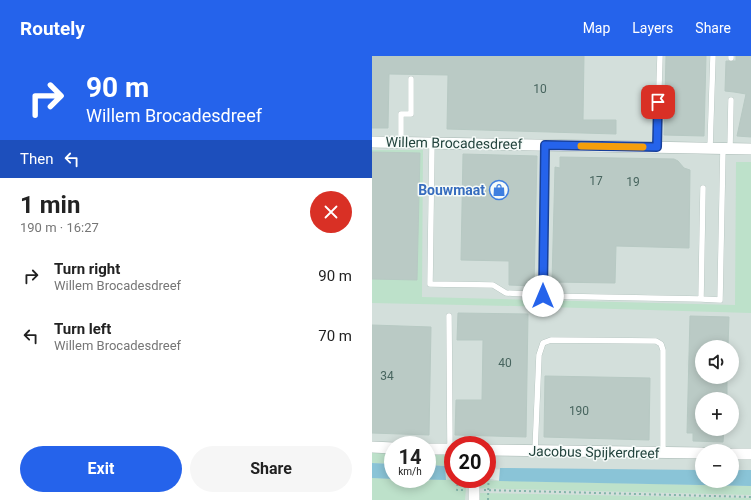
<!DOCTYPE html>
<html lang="en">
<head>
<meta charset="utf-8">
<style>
  body { margin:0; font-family:Roboto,sans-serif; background:#f6f6f6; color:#222; height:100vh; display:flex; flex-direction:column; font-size:15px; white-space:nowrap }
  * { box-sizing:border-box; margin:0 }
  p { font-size:13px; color:#767676 }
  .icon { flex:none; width:22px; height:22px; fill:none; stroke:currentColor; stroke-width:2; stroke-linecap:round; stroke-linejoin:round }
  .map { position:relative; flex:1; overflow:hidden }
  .sheet { display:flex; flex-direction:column; background:#fff; width:372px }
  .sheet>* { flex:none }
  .top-card { background:#2563eb; color:#fff; overflow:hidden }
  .fabs { position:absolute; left:323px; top:284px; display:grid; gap:8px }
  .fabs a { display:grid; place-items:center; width:44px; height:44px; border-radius:50%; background:#fff; box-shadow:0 2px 10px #0003; font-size:20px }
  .speed { position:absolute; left:12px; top:380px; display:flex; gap:8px; font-size:20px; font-weight:700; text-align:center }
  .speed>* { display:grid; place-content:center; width:52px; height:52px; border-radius:50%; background:#fff; box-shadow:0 2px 10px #0003; line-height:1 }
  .speed small { font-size:10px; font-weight:400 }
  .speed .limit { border:6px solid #d22; background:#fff; color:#111 }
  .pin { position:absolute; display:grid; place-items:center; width:34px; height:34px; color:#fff; margin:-17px; border-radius:8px; box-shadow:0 2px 6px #0006 }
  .me { position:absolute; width:44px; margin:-22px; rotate:0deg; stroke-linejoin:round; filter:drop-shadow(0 0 3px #0008) }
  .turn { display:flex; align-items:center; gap:14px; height:84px; padding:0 20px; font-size:18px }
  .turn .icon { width:52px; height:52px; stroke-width:2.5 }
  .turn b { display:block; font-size:28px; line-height:34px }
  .then { display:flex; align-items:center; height:38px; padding:0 20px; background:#0003; gap:8px; font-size:15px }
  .round { display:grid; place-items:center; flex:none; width:42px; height:42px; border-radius:21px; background:#f6f6f6 }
  .headline { display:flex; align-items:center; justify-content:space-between; height:68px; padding:0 20px }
  h1 { font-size:24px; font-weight:700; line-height:30px }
  .primary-button { display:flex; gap:8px; margin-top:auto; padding:8px 20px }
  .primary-button a { flex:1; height:46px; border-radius:24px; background:#2563eb; color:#fff; font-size:16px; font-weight:700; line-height:46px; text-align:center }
  .primary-button a+a { background:#f6f6f6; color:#222 }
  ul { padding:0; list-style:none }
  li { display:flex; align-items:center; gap:12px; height:60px; padding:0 20px }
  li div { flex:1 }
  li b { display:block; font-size:15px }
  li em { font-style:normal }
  header { display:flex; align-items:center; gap:24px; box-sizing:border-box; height:56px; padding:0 20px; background:#2563eb; color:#fff }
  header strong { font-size:19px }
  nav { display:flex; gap:22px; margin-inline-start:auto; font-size:14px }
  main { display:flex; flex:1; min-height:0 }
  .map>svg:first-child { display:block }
</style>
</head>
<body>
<header>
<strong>Routely</strong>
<nav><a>Map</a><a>Layers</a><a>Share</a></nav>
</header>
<main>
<section class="sheet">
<div class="top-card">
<div class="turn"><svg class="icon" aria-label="right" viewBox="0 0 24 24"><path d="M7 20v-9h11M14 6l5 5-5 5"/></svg><div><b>90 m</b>Willem Brocadesdreef</div></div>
<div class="then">Then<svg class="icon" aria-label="left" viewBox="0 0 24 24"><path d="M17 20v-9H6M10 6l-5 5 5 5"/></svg></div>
</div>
<div class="headline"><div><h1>1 min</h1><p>190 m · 16:27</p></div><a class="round" style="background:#d93025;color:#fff"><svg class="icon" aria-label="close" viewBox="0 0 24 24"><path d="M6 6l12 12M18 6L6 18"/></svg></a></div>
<ul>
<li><svg class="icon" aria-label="right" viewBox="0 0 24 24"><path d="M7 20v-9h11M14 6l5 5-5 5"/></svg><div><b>Turn right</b><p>Willem Brocadesdreef</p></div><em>90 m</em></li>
<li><svg class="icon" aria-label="left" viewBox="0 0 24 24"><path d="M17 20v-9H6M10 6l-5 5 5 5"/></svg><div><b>Turn left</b><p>Willem Brocadesdreef</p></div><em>70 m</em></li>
</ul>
<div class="primary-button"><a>Exit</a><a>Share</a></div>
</section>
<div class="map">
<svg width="379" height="444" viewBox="0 0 379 444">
  <rect width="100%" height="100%" fill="#e5efeb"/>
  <path fill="#d3dfdb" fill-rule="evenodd" d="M 0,0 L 379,0 L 379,420 L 360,419 L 360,395 L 330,395 L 330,419 L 115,413 L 115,389 L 81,389 L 81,423 L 115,423 L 115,422 L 128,425 L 379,429 L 379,444 L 0,444 ZM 330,291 L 360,291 L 360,321 L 330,321 ZM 330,343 L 360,343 L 360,373 L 330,373 ZM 21,389 L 55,389 L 55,423 L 21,423 Z"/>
  <path fill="#bde1ca" d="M 0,94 L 51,94 L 50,241 L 363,249 L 364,106 L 379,106 L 379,257 L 142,250 L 0,247 Z
    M 0,396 L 21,397 L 21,408 L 0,407 Z
    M 55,397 L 80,398 L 81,399 L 81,410 L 55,409 Z
    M 0,422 L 379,430 L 379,439 L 94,432 L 93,444 L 0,444 Z
    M 107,437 L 379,442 L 379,444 L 107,444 Z"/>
  <path fill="#8ac4d7" d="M 0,407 L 21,408 L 21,423 L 0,422 Z
    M 55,409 L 73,410 L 74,424 L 31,423 L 55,423 Z
    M 128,412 L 330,414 L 330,425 L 360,425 L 360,414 L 379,414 L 379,430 L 127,425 Z"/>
  <path fill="#bacac5" stroke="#b7c9c3" d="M 0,0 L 212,0 L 211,64 L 244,64 L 244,78 L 75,73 L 76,19 L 17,18 L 16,72 L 0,72 Z
    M 294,0 L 334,0 L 332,80 L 292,79 Z
    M 364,0 L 379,0 L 379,81 L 365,80 L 374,38 L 362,36 L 353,35 L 354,5 L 364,5 Z
    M 0,96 L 48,97 L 45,224 L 0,223 Z
    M 91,98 L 165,100 L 162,230 L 137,229 L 137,205 L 89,204 Z
    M 188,101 L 302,103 L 306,105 L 312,112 L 318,114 L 317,192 L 244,190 L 243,227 L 180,226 L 183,111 L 188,112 Z
    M 86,257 L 156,258 L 154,381 L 83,379 L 84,344 L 110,344 L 111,284 L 85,284 Z
    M 318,260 L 357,261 L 356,291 L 330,291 L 330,321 L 355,321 L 355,343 L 330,343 L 330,373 L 352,373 L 351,386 L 321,385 L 321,377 L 315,377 Z
    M 0,269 L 59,271 L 57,379 L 0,377 Z
    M 173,320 L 278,322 L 277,384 L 172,381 Z"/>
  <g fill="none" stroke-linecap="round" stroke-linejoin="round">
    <defs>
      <path id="lane" d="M 359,2 L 359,0
        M 29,86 L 29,58 L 39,58 L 39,23
        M 60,87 L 58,228 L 121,229 L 134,237 L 154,238
        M 173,89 L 171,240 L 329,243 L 348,244 L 351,92
        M 285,91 L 288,0
        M 338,92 L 341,0
        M 358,92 L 359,44
        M 329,243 L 331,132
        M 77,260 L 78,393
        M 163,395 L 167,299 L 171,287 L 179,284 L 284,285 L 289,288 L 291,294 L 291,397"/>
      <path id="street" d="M 0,86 L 379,93
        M 0,391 L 21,392
        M 55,393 L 81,393
        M 115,394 L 330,397
        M 360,398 L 379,398
        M 102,423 L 102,444"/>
    </defs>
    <use href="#lane" stroke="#a7b8b3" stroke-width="6"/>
    <use href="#street" stroke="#a7b8b3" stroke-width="12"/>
    <path stroke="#83b5aa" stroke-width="2" stroke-dasharray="2 3" stroke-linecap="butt" d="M 86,423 L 85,434 L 92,434
      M 112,434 L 379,441
      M 116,444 L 117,404"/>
    <use href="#lane" stroke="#fff" stroke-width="5.5"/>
    <use href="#street" stroke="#fff" stroke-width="11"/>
  </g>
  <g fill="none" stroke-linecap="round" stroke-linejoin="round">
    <defs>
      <path id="route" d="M 171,240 L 173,89 L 285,91 L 286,46"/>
    </defs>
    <use href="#route" stroke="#184099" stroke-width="10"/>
    <use href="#route" stroke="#2563eb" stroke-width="7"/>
    <path stroke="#f59e0b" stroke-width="7" d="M 209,90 L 271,91"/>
  </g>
  <defs>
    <symbol id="shop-ring" viewBox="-11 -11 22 22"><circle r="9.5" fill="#f6fbf9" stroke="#3f7fe0" stroke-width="1.5"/><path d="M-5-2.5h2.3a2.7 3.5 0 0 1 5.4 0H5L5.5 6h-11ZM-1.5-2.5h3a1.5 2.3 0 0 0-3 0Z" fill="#3f7fe0"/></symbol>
  </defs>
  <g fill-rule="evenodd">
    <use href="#shop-ring" x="116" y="123" width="22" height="22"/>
  </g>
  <g text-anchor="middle" stroke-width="3" stroke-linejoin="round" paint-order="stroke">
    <g font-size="12" fill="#48655f">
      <text x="168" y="37">10</text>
      <text x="224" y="129">17</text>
      <text x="261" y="130">19</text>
      <text x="133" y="311">40</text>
      <text x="15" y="324">34</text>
      <text x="207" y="359">190</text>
    </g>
    <g font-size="14" fill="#22433d" stroke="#f6fbf9">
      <text transform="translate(82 87) rotate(1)" y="5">Willem Brocadesdreef</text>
      <text transform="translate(222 396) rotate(1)" y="5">Jacobus Spijkerdreef</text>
    </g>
    <g font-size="14" font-weight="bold" fill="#366cbe" stroke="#f6fbf9" text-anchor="end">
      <text x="113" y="139">Bouwmaat</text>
    </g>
  </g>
</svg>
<div class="fabs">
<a><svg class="icon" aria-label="sound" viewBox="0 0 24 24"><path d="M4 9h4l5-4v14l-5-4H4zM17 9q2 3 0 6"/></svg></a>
<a>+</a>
<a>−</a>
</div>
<div class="speed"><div>14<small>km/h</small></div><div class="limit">20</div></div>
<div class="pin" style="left:286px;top:46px;background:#d93025"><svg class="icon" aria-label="arrive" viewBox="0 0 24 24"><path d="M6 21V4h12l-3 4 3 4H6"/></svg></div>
<svg class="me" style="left:171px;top:240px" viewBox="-20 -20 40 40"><circle r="19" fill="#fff"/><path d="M0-13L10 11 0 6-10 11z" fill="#2563eb"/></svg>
</div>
</main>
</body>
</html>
